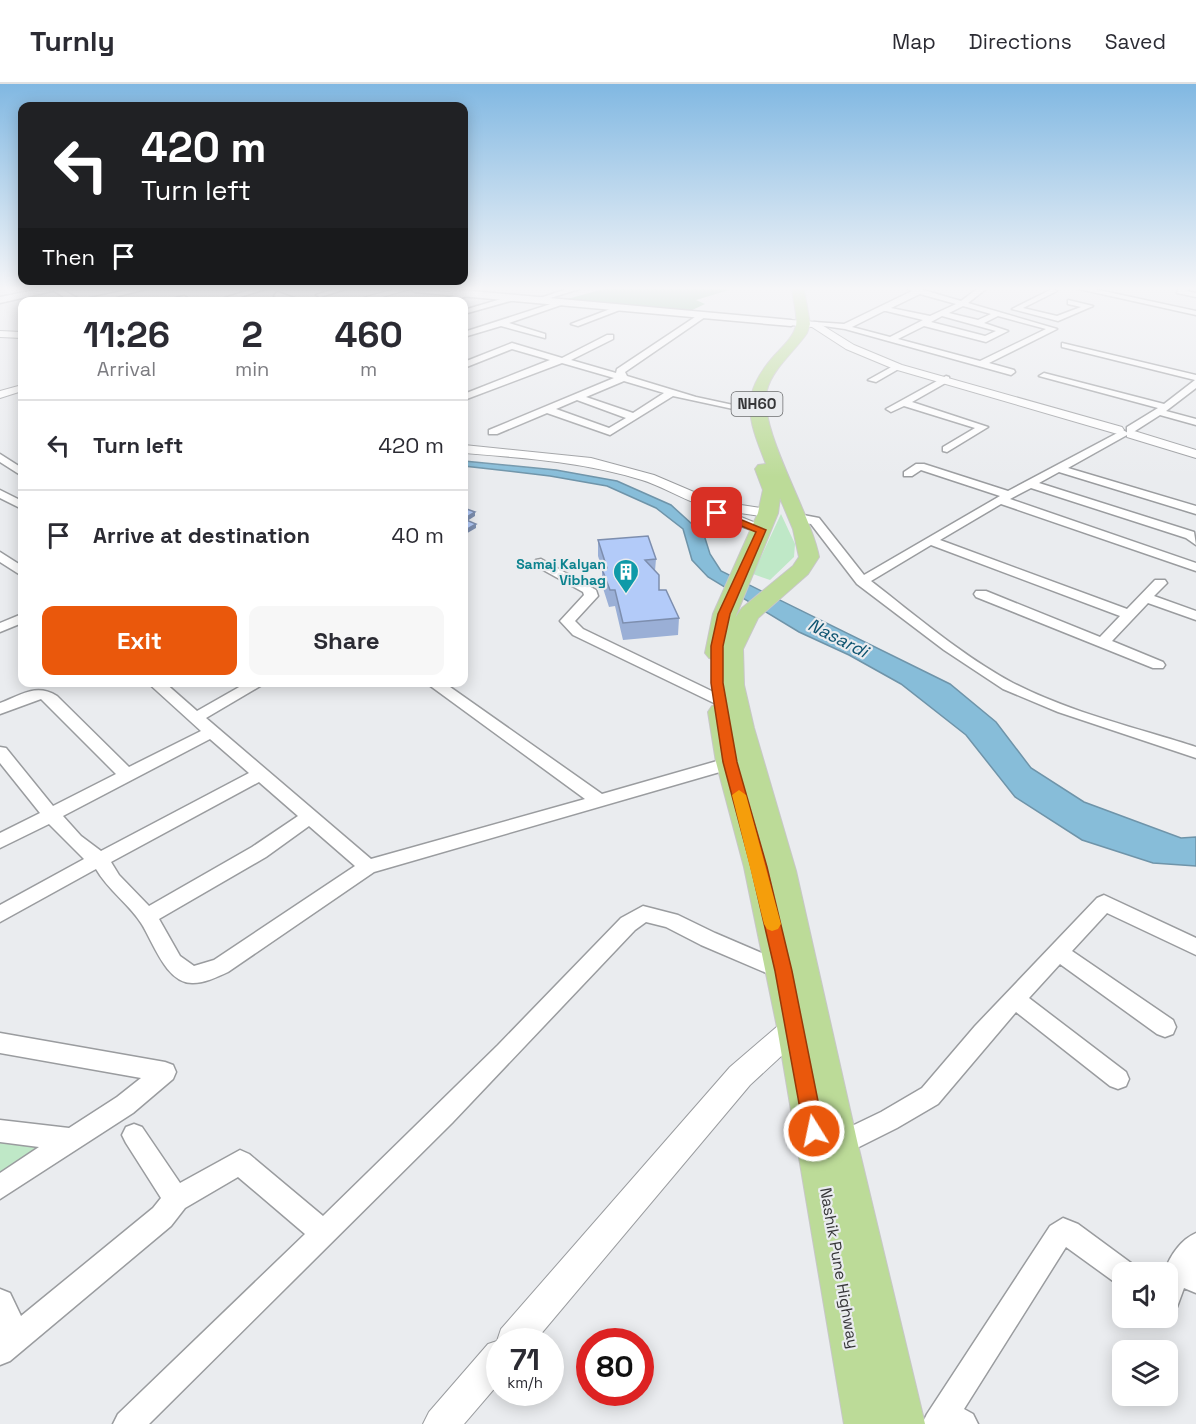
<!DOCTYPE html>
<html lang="en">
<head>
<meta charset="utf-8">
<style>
  body { margin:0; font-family:"Space Grotesk",sans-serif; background:#f7f7f7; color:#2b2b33; height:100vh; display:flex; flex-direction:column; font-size:22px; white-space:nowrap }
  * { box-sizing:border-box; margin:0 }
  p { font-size:20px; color:#7c7c81 }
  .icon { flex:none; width:33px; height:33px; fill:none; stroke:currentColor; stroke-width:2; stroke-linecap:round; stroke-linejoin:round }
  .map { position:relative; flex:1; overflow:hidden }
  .drawer { position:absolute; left:18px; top:213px; width:450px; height:390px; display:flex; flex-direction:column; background:#fff; border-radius:12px; box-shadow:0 3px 15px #0003 }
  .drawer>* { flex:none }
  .guide { position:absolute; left:18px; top:18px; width:450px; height:183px; border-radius:12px; box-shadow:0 3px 15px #0003; background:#202124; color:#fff; overflow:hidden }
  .controls { position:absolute; left:1112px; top:1178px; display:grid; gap:12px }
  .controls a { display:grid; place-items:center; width:66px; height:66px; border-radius:12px; background:#fff; box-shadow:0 3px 15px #0003; font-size:30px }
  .speed { position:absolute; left:486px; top:1244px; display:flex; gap:12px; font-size:30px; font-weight:700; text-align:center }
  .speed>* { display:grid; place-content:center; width:78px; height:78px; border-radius:50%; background:#fff; box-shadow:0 3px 15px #0003; line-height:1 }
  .speed small { font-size:15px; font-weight:400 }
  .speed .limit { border:9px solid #d22; background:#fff; color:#111 }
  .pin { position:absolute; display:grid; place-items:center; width:51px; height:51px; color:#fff; margin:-26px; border-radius:12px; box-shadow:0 3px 9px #0006 }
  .me { position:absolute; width:66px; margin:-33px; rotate:350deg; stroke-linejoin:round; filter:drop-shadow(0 0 4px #0008) }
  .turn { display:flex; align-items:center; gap:21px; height:126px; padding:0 24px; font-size:27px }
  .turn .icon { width:78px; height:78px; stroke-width:2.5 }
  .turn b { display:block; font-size:42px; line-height:51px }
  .then { display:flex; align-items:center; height:57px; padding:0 24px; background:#0003; gap:12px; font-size:22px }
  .eta { display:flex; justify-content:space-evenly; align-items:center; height:102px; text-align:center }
  .eta b { font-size:36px; font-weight:700; line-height:42px }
  .cta { display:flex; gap:12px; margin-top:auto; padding:12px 24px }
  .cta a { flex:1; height:69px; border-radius:12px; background:#ea580c; color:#fff; font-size:24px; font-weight:700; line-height:69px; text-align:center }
  .cta a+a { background:#f7f7f7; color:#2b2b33 }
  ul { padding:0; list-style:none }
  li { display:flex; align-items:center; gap:18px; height:90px; padding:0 24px; border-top:2px solid #e1e1e2 }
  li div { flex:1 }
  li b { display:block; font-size:22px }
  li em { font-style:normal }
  header { display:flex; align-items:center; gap:36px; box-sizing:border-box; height:84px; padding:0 30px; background:#fff; border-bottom:2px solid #e1e1e2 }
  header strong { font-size:28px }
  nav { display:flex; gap:33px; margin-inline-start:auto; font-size:21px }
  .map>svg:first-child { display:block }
</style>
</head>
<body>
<header>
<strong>Turnly</strong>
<nav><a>Map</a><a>Directions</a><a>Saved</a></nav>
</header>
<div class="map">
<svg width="1196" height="1340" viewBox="0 0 1196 1340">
  <rect width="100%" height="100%" fill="#eaecef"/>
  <path fill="#bfe8c7" d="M 781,430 L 795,460 L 794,473 L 770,496 L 753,490 Z
    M 0,1054 L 58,1064 L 0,1097 Z"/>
  <path fill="#93c09c" d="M 603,205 L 725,205 L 729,206 L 696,216 L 705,220 L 688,228 L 564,216 Z"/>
  <path fill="#87bdd9" stroke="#6f94a9" stroke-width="1.5" d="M 464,377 L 556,386 L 617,397 L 671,421 L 704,451 L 710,470 L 721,487 L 950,600 L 996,638 L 1031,684 L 1084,718 L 1181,754 L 1196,753 L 1196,782 L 1153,779 L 1082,756 L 1015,713 L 966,651 L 901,600 L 849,571 L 799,548 L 708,493 L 692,476 L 683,445 L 656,424 L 607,402 L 550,392 L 464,382 Z"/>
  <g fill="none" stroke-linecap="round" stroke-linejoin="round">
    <defs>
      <path id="minor" d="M 51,205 L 61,205 L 81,216 L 132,205 L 146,205 L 95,218 L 72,218 Z
        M 253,205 L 265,205 L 225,218 L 212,218 Z
        M 334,205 L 346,205 L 320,213 L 316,211 Z
        M 567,205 L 579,205 L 544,216 L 540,214 Z
        M 908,205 L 920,205 L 961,217 L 977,205 L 986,205 L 968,219 L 1057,245 L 989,279 L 1014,286 L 1015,288 L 1011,291 L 845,245 L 810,240 L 814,238 L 844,240 L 912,207 ZM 920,210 L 956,220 L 930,232 L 891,224 ZM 963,222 L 991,230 L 978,236 L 949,229 ZM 884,227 L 886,227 L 923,236 L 890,253 L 852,243 ZM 942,232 L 996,247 L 985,252 L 931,238 ZM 998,232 L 1046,245 L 980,277 L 898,255 L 924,242 L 986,258 L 1008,247 L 984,239 Z
        M 1052,205 L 1057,207 L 1023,224 L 1057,232 L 1081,223 L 1068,220 L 1068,216 L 1093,222 L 1058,237 L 1012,225 Z
        M 1079,205 L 1094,205 L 1196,227 L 1196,231 Z
        M 1178,205 L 1189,205 L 1187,207 L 1196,209 L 1196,213 L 1177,209 Z
        M 277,208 L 300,216 L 300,218 L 289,218 L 274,212 Z
        M 464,208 L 467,212 L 448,218 L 435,218 Z
        M 184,212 L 195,218 L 167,218 L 167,216 Z
        M 511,212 L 514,212 L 514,216 L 464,230 L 464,226 Z
        M 560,217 L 567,219 L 509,239 L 545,250 L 545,254 L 501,242 L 464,253 L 464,248 Z
        M 618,222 L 625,224 L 578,242 L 571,240 Z
        M 701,229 L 708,231 L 625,288 L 627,292 L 696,313 L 761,327 L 761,331 L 673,312 L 610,351 L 547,329 L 497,350 L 489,350 L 489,346 L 614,294 L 562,279 L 464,316 L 464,310 L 550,276 L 512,265 L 464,284 L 464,278 L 512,259 L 562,274 L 607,251 L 613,251 L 613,255 L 571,276 L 616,289 L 617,285 ZM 624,297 L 664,309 L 633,329 L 586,313 ZM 577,316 L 626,334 L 609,344 L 556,325 Z
        M 1062,259 L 1196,291 L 1196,304 L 1166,327 L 1196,335 L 1196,341 L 1160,331 L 1135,347 L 1127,347 L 1127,343 L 1158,324 L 1039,292 L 1044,289 L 1164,320 L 1195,296 L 1062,263 Z
        M 895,281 L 902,283 L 876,298 L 868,296 Z
        M 946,292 L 949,293 L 949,297 L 912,318 L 988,343 L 947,368 L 943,367 L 943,363 L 975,344 L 904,322 L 891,328 L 886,325 Z
        M 1123,346 L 1128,349 L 1127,351 L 1068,384 L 1196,422 L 1196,430 L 1059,388 L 1039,399 L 1194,448 L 1196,461 L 1186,454 L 1031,404 L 1010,415 L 1196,479 L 1196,487 L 1001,420 L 940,456 L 1127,525 L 1155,496 L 1165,496 L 1167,499 L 1154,512 L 1196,527 L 1196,536 L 1148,519 L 1112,557 L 1163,578 L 1165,581 L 1163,584 L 1153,584 L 976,513 L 974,510 L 976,507 L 986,507 L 1100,553 L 1120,532 L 931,461 L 871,497 C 915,531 964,573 1013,599 C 1069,628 1137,644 1196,663 L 1196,674 L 1058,628 L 1003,605 L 944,566 L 857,500 L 811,440 L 794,437 L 792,434 L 798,430 L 819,434 L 864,491 L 1000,412 L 921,386 L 912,392 L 904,392 L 904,388 L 916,380 L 924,380 L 1008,407 Z
        M 0,370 L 22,384 L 22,392 L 0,378 Z
        M 0,406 L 22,417 L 22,425 L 0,414 Z
        M 0,468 L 22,482 L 22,492 L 0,478 Z
        M 541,475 L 596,506 L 598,512 L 575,537 L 583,545 L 724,613 L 727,616 L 724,619 L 714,619 L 573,551 L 560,537 L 584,511 L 583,508 L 536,482 L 535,479 L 536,476 Z
        M 22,530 L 22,539 L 0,548 L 0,539 Z
        M 147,598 L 164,598 L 197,627 L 248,598 L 267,598 L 206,634 L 371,775 L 585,715 L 425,598 L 443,598 L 602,710 L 738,671 L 744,673 L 746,677 L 744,681 L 374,788 L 228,888 C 217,893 205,899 193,899 C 166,900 153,857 141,839 C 128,819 108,806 96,785 L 0,838 L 0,821 L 84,775 L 49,740 L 0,764 L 0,749 L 40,729 L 0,679 L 0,663 L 6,664 L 53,722 L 116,690 L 41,615 L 0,630 L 0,619 C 22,611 36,599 57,612 L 129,683 L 201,647 ZM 210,655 L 249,689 L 101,767 L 81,752 L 63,732 ZM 259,698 L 298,732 L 252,763 L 149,822 L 119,791 L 111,778 ZM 309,742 L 355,782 L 214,876 L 194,882 L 180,872 L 159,835 L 266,773 Z
        M 1104,811 L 1196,854 L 1196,871 L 1107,829 L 1072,867 L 1173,936 L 1176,943 L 1173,950 L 1165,953 L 1157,950 L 1060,880 L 1029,914 L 1126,988 L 1129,995 L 1126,1002 L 1118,1005 L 1110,1002 L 1016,928 L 938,1020 L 897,1044 L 847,1069 L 838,1073 L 829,1069 L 826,1061 L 829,1053 L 881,1028 L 922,1004 L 975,942 L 1097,814 Z
        M 643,822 L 678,831 L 715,849 L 790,881 L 793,887 L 790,893 L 783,896 L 701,861 L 666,843 L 646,838 L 635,846 L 452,1039 L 149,1340 L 113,1340 L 118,1330 L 305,1150 L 238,1093 L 185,1124 L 171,1142 L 10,1277 L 0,1281 L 0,1205 L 10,1209 L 21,1232 L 153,1124 L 161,1114 L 126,1059 L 122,1051 L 126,1043 L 134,1040 L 142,1043 L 180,1099 L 240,1066 L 249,1070 L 323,1132 L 498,961 L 621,834 Z
        M 0,949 L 165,978 L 173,981 L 176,988 L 173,995 L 133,1029 L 0,1115 L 0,1089 L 39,1063 L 0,1058 L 0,1036 L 69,1044 L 117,1013 L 141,994 L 0,969 Z
        M 1063,1134 L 1078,1140 L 1131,1179 L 1135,1188 L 1122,1188 L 1122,1201 L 1113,1197 L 1066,1163 L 964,1325 L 973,1330 L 978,1340 L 922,1340 L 927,1330 L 1050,1142 Z
        M 1196,1149 L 1196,1209 L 1184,1204 L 1177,1223 L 1167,1227 L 1167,1188 L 1164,1188 C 1170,1172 1180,1156 1196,1149 Z"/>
      <path id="tertiary" d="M 395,205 L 410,205 L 365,218 L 348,218 Z
        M 791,236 L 817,238 L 854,261 L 902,281 L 1122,343 L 1124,346 L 1118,350 L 1114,349 L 894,285 L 846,265 L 812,243 L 788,241 L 788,237 Z
        M 0,247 L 22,248 L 22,254 L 0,253 Z
        M 22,301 L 22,307 L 0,314 L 0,307 Z
        M 1131,346 L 1196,366 L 1196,374 L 1127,353 L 1127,347 Z
        M 464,361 L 591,374 L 654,391 L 715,417 L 768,425 L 775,429 L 768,433 L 726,427 L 766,443 L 768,446 L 761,450 L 716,433 L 714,430 L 720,426 C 692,422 668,404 642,396 C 584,378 525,374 464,369 Z
        M 795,932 L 804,935 L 808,943 L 804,951 L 750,1001 L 535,1257 L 500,1257 L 500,1298 L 464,1340 L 423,1340 L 429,1328 L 488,1260 L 497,1257 L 501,1245 L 730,983 L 786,935 Z"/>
      <path id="secondary" d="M 40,205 L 61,205 L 0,219 L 0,213 Z
        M 410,205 L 449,205 L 791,236 L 796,239 L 791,242 L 415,208 Z"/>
      <path id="trunk" d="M 792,205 L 804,205 L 810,240 L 807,249 C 795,267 772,285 767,306 C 757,344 811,429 819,473 L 808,490 L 758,534 L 743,565 L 744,601 L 754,644 L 796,787 L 858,1061 L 925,1340 L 844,1340 L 777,943 L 744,783 L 716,678 L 708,628 L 712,622 L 723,621 L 720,601 L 719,576 L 709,574 L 705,569 L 713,530 L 758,429 L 763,406 L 755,385 L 758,381 L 766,380 C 748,334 739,312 774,272 C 781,264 793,254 796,242 C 798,231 793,216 792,205 ZM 780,414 L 793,445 L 799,473 L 793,482 L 742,524 L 735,534 L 778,429 Z"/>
    </defs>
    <use href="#minor" stroke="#9a9c9f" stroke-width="3"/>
    <use href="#tertiary" stroke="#9a9c9f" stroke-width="2"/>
    <use href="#secondary" stroke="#9a9c9f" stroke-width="3"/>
    <use href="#trunk" stroke="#c7c7c7" stroke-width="2"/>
    <use href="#minor" fill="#fff" fill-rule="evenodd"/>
    <use href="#tertiary" fill="#fff" fill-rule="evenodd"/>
    <use href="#secondary" fill="#fff" fill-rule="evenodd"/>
    <use href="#trunk" fill="#bcdb98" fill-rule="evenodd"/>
  </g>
  <path fill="#9aafd6" d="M 598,456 L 656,475 L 655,487 L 659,506 L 679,534 L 678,551 L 623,556 L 615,522 L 609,523 L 602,501 L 602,485 L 598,472 Z"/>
  <path fill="#7d8eae" d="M 475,428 L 475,432 L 464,439 L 464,435 Z
    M 476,440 L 476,444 L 464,451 L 464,447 Z"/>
  <path fill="#b3cbf9" stroke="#7d8eae" stroke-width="1.5" d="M 464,424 L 475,428 L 464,435 Z
    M 464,435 L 476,440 L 464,447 Z
    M 648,452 L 656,475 L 645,476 L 659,491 L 659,506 L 666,506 L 679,534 L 623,539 L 615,506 L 610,506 L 602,485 L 607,484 L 598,456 Z"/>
  <linearGradient id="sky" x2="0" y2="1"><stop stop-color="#81b8e2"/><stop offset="0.52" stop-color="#f6f6f8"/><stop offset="1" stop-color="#f6f6f8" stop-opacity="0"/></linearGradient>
  <rect width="1196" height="393" fill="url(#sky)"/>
  <path fill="#ea580c" stroke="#983908" stroke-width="1.5" d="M 714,427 L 720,427 L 766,446 L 730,530 L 723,562 L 723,599 L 737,678 L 767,783 L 792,887 L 824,1047 L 821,1053 L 814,1056 L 807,1053 L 804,1047 L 775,887 L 751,783 L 723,678 L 711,599 L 711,562 L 718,530 L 756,448 L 714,431 Z"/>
  <path fill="#f59e0b" d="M 739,706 L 746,711 L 781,840 L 778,845 L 772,847 L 767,845 L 764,840 L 732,711 Z"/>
  <defs>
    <symbol id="building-pin" viewBox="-11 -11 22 30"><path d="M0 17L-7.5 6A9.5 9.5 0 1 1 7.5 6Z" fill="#0f9aa8" stroke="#eaecef"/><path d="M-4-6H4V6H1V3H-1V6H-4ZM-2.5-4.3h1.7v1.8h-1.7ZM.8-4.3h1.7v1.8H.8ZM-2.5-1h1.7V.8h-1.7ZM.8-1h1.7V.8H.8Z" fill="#fff"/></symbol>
  </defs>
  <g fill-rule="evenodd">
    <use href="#building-pin" x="611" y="473" width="30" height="40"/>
  </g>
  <g text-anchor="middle" stroke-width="4.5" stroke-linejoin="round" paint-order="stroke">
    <g font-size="14" font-weight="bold" fill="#0d838f" stroke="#eaecef" text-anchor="end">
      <text x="606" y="485">Samaj Kalyan<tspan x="606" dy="16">Vibhag</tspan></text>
    </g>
    <rect fill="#eaecef" stroke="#6c6d6f" stroke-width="1.5" x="731.5" y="308" width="51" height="24" rx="4.5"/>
    <g font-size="15" font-weight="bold" fill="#363638">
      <text x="757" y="325">NH60</text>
    </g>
    <g font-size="16" fill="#363638" stroke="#eaecef">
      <text transform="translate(840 1184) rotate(80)" y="6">Nashik Pune Highway</text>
    </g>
    <g font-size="18" font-style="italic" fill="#0f5571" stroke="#eaecef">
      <text transform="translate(838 554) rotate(27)" y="6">Nasardi</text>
    </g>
  </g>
</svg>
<div class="controls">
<a><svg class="icon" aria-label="sound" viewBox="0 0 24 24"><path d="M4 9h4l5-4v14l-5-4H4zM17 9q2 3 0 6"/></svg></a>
<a><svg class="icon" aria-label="layers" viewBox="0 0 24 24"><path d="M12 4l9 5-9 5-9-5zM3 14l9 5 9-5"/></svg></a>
</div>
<div class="speed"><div>71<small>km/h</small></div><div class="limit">80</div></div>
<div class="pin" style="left:717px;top:429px;background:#d93025"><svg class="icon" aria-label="arrive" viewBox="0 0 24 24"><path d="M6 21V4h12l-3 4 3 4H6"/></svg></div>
<svg class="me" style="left:814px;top:1047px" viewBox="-20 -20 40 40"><circle r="17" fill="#ea580c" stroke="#fff" stroke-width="3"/><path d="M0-11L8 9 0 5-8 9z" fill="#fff"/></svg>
<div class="guide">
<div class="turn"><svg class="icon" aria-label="left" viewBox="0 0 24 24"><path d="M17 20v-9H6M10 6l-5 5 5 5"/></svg><div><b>420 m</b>Turn left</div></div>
<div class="then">Then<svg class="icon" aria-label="arrive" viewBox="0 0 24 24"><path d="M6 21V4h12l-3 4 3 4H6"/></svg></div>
</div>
<section class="drawer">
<div class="eta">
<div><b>11:26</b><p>Arrival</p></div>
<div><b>2</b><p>min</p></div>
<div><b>460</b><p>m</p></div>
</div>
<ul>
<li><svg class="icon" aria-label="left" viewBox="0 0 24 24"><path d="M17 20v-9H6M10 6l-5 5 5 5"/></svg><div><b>Turn left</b></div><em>420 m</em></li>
<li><svg class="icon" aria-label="arrive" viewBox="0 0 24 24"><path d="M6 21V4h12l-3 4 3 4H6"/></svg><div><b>Arrive at destination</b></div><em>40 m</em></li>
</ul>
<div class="cta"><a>Exit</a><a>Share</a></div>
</section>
</div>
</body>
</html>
